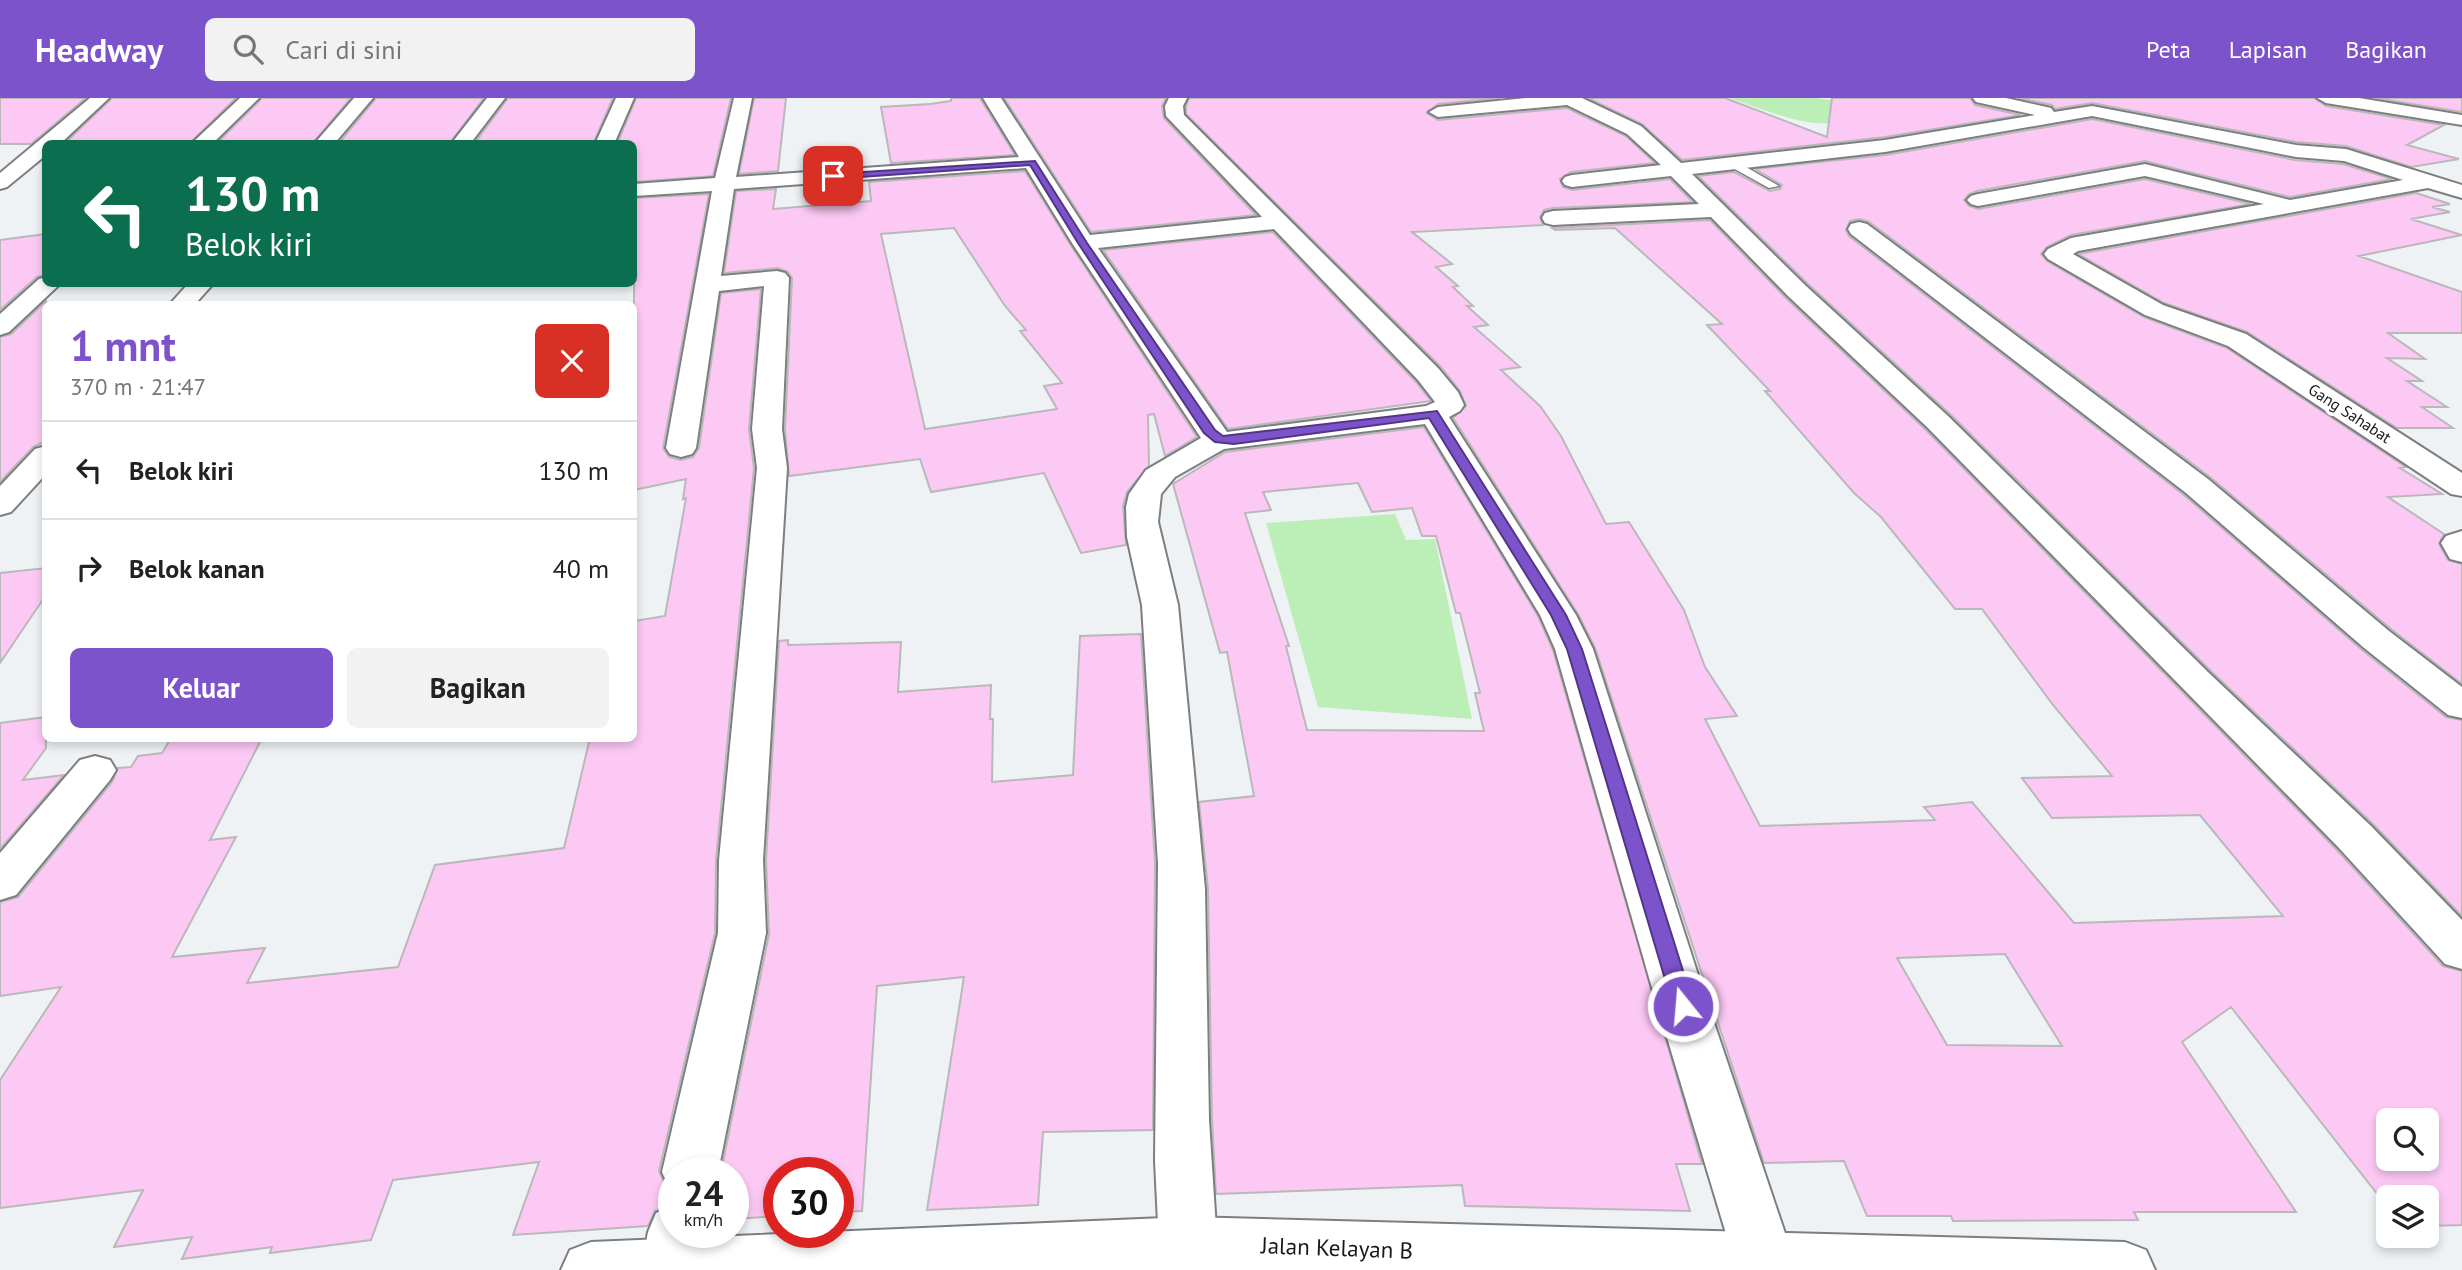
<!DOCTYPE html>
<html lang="id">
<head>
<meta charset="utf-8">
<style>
  body { margin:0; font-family:"PT Sans",sans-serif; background:#f2f2f2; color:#222; height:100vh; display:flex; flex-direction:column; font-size:26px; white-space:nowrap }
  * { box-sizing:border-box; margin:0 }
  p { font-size:23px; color:#767676 }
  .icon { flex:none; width:38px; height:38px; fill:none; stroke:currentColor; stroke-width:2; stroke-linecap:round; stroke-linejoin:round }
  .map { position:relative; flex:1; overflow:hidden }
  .drawer { position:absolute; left:42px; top:203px; width:595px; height:441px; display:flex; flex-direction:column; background:#fff; border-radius:10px; box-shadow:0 4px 10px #0003 }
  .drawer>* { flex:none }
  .hud { position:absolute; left:42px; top:42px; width:595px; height:147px; border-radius:10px; box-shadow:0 4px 10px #0003; background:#0b6e4f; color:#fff; overflow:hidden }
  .controls { position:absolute; left:2376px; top:1010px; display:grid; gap:14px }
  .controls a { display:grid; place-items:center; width:63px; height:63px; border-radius:10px; background:#fff; box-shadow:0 4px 10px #0003; font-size:35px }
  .speed { position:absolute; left:658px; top:1059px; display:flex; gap:14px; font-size:35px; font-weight:700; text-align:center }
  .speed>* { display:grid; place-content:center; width:91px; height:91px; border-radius:50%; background:#fff; box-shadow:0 4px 10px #0003; line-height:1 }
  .speed small { font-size:18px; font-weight:400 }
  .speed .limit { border:10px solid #d22; background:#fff; color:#111 }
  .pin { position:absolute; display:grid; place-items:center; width:60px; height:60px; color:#fff; margin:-30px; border-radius:14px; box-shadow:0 4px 10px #0006 }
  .me { position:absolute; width:77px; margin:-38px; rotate:343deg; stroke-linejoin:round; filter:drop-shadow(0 0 5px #0008) }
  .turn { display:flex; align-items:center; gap:24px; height:147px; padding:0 28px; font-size:32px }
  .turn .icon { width:91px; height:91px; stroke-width:2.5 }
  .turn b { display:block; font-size:49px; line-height:60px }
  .round { display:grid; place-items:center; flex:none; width:74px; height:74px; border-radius:10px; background:#f2f2f2 }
  .head { display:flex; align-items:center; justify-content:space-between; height:119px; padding:0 28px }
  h1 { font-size:42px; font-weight:700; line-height:52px; color:#7d53cc }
  .primary-button { display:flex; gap:14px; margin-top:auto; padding:14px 28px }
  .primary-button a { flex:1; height:80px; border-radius:10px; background:#7d53cc; color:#fff; font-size:28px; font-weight:700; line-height:80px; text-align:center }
  .primary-button a+a { background:#f2f2f2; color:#222 }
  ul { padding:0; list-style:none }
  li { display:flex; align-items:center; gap:21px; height:98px; padding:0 28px; border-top:2px solid #e0e0e0 }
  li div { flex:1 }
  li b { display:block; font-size:26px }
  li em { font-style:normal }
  header { display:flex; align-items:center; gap:42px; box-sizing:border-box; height:98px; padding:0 35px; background:#7d53cc; color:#fff }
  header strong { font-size:33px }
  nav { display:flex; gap:38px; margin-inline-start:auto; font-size:24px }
  .search { width:490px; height:63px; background:#f2f2f2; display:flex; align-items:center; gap:18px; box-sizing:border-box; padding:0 24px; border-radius:10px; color:#767676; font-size:26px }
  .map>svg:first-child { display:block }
</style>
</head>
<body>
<header>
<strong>Headway</strong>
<div class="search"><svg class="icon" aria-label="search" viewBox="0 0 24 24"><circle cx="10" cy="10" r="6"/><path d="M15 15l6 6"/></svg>Cari di sini</div>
<nav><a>Peta</a><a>Lapisan</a><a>Bagikan</a></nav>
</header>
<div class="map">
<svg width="2462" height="1172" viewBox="0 0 2462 1172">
  <rect width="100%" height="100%" fill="#eff2f4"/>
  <path fill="#bcefb7" d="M 1730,0 L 1816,0 L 1879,8 C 1830,43 1780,17 1730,0 Z
    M 1395,416 L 1406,442 L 1435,441 L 1472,621 L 1318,609 L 1266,425 Z"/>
  <path fill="#fcc9f4" stroke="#bab8ba" stroke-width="2" fill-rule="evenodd" d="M 0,0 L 86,0 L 31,46 L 0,46 Z
    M 112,0 L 236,0 L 189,46 L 64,46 Z
    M 262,0 L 351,0 L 312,46 L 216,46 Z
    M 376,0 L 484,0 L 449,46 L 338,46 Z
    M 508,0 L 613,0 L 593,46 L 541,46 L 544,43 L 474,46 Z
    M 636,0 L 731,0 L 713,78 L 634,84 L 634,46 L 617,46 Z
    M 754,0 L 786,0 L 778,73 L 739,76 Z
    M 951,0 L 980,0 L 1015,57 L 891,65 L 881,9 L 930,6 L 951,3 Z
    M 1004,0 L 1166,0 L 1162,8 L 1164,20 L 1256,117 L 1091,134 Z
    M 1189,0 L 1500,0 L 1438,6 L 1427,15 L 1438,22 L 1567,10 L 1626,38 L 1655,65 L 1571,74 L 1560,81 L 1563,89 L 1572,92 L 1670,81 L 1693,104 L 1553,110 L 1544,112 L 1540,119 L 1543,127 L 1412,134 L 1452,166 L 1436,169 L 1458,188 L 1453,189 L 1473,208 L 1467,208 L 1488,227 L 1474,229 L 1520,269 L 1501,272 L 1540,308 L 1561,338 L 1606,426 L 1629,424 L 1684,512 L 1705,569 L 1737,618 L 1705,621 L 1760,728 L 1935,722 L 1924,709 L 1972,704 L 2074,825 L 2283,818 L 2200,717 L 2052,720 L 2022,680 L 2112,678 L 2053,607 L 1982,511 L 1955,511 L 1881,419 L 1854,395 L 1765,293 L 1770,293 L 1707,227 L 1722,226 L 1615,130 L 1555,132 L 1552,130 L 1710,122 L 1786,200 L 1926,332 L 2337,752 L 2443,868 L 2462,873 L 2462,1127 L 2427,1128 L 2427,1099 L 2389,1099 L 2389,1111 L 2231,909 L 2182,944 L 2296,1114 L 2134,1114 L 2138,1122 L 1953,1123 L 1951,1118 L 1867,1118 L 1844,1063 L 1764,1065 L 1595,550 L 1578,516 L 1453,320 L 1466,308 L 1460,293 L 1440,268 L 1186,16 L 1186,8 ZM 2005,856 L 2062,948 L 1947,947 L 1897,860 ZM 2389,1022 L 2427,1022 L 2427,1060 L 2389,1060 Z
    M 1588,0 L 1725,0 L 1827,39 L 1832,0 L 1970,0 L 1975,7 L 2021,17 L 1885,39 L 1682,62 L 1642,26 Z
    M 2018,0 L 2315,0 L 2326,8 L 2444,27 L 2407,47 L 2459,61 L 2411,69 L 2346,48 L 2296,44 L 2092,5 L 2055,11 L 2052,7 Z
    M 2375,0 L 2462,0 L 2462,14 Z
    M 2092,21 L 2295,62 L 2343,66 L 2392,81 L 2290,99 L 2145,63 L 1977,93 L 1969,96 L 1964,102 L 1969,108 L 1978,111 L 2145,81 L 2251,106 L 2071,137 L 2047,149 L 2041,156 L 2047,163 L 2144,219 L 2227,250 L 2406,369 L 2400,370 L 2442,396 L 2388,399 L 2444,436 L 2439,446 L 2448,462 L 2462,466 L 2462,586 L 2391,531 L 2210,379 L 1869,124 L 1860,121 L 1850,123 L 1846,132 L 1849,138 L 2184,397 L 2361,551 L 2446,619 L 2462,622 L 2462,818 L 2373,726 L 2212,574 L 1950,316 L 1808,186 L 1698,78 L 1734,74 L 1770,93 L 1780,91 L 1782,87 L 1755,71 L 1885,57 Z
    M 1025,73 L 1070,146 L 1197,339 L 1165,358 L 1154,316 L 1148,317 L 1149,368 L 1127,394 L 1123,408 L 1126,447 L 1081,455 L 1044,375 L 931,394 L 920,361 L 789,378 L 785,331 L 792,180 L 787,173 L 777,170 L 724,175 L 736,93 L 776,91 L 773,111 L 871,103 L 869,84 ZM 954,130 L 1005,208 L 1026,232 L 1020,233 L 1062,285 L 1044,288 L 1057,311 L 925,331 L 881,136 Z
    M 2416,95 L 2450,106 L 2432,109 L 2450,114 L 2411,121 L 2462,137 L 2359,158 L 2462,194 L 2462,235 L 2388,235 L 2425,261 L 2387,260 L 2422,283 L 2407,283 L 2447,309 L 2422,309 L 2453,330 L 2397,330 L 2247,234 L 2164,205 L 2078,156 Z
    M 709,96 L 663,350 L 669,359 L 680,362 L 693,359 L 699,350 L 721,195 L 761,191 L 749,331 L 754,370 L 716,762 L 715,835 L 659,1073 L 668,1093 L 674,1095 L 674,1106 L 655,1113 L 648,1128 L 513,1137 L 539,1064 L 393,1082 L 371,1142 L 270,1155 L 272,1149 L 182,1161 L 192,1139 L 114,1149 L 143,1092 L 0,1110 L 0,982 L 61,889 L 0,898 L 0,804 L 18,799 L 112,684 L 118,670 L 131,669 L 138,658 L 162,655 L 171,640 L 262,640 L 210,742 L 236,739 L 172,859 L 265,850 L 247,885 L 398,869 L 435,767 L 564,750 L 590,640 L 634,640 L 634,523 L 665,518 L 686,400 L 683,401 L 686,381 L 634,392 L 634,100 Z
    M 1273,134 L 1416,284 L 1431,303 L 1228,331 L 1103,152 Z
    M 46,136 L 46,177 L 37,179 L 0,212 L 0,142 Z
    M 46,203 L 46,343 L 33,349 L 0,384 L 0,239 L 11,236 Z
    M 1424,329 L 1538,518 L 1553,552 L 1702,1066 L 1676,1066 L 1690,1113 L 1465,1108 L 1462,1087 L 1216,1096 L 1212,1022 L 1208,791 L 1199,704 L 1254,698 L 1227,554 L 1220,555 L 1173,386 L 1225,354 ZM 1358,385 L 1372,414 L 1412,410 L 1422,438 L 1436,438 L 1456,515 L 1460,515 L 1480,595 L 1475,595 L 1484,633 L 1307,632 L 1286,548 L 1289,548 L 1245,415 L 1271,412 L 1263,394 Z
    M 46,470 L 46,497 L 0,565 L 0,475 Z
    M 1141,536 L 1155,766 L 1153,1032 L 1043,1034 L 1038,1107 L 927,1112 L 964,879 L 877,888 L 862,1113 L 838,1114 L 838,1074 L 779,1074 L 779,1118 L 733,1121 L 733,1074 L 721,1074 L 769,836 L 766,762 L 779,543 L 788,542 L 788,547 L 901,544 L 898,594 L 991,587 L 990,621 L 993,621 L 992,684 L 1073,677 L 1080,538 Z
    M 46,619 L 46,650 L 23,682 L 64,677 L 0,751 L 0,625 Z"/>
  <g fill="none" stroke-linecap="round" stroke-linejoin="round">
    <defs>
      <path id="service" d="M 1731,65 L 1739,65 L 1779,88 L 1769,90 L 1731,69 Z"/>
      <path id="minor" d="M 90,0 L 109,0 L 60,46 L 46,46 L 46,57 L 7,89 L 0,91 L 0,75 Z
        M 240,0 L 259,0 L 212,46 L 191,46 Z
        M 354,0 L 373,0 L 334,46 L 314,46 Z
        M 487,0 L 505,0 L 470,46 L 451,46 Z
        M 616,0 L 634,0 L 614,46 L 595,46 Z
        M 734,0 L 752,0 L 736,79 L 1019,59 L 983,0 L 1001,0 L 1090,137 L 1262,119 L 1166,18 L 1165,8 L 1169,0 L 1187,0 L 1183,8 L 1184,17 L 1438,270 L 1458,294 L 1464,307 L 1460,313 L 1449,319 L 1576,517 L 1593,551 L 1700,883 L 1794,1162 L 1789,1172 L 1739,1172 L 1734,1162 L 1650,883 L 1555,551 L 1540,517 L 1425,326 L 1224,351 L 1175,379 L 1161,396 L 1158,424 L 1178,507 L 1205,791 L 1209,1022 L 1217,1146 L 1209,1165 L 1192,1172 L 1167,1165 L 1159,1146 L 1155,1063 L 1158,766 L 1142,507 L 1127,439 L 1126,409 L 1129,396 L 1146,372 L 1201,340 L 1072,145 L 1026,70 L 734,91 L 721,178 L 777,173 L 785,175 L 789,180 L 782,331 L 787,370 L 763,762 L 766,835 L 718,1074 L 674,1074 L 674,1093 L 670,1092 L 662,1074 L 718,835 L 719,762 L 757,370 L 752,331 L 764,188 L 719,193 L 696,350 L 692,356 L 681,359 L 670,356 L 666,350 L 712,93 L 634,98 L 634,86 L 715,80 ZM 1274,131 L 1418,282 L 1435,304 L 1426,308 L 1227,334 L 1098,150 Z
        M 1526,0 L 1582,0 L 1641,28 L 1681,65 L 1885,42 L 2035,17 L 1976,4 L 1973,0 L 2006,0 L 2051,10 L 2054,14 L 2092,8 L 2296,47 L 2346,51 L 2462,87 L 2462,100 L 2428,90 L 2078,153 L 2073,156 L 2163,207 L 2246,236 L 2462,375 L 2462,398 L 2451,396 L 2228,248 L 2145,217 L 2048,161 L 2044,156 L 2048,151 L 2071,140 L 2264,106 L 2145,78 L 1978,108 L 1971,106 L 1967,102 L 1971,98 L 1978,96 L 2145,66 L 2290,102 L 2403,82 L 2344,63 L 2296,59 L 2092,18 L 1885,54 L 1692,76 L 1806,188 L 1948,318 L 2210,576 L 2371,728 L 2462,822 L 2462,871 L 2445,866 L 2339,750 L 1928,330 L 1788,198 L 1711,119 L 1553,127 L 1545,125 L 1542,120 L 1545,115 L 1553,113 L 1699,106 L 1671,78 L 1572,89 L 1565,87 L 1562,83 L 1565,79 L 1572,77 L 1661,67 L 1627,36 L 1567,7 L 1438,19 L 1429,14 L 1438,9 Z
        M 2317,0 L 2359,0 L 2462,17 L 2462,27 L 2326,5 Z
        M 1859,124 L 1867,126 L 2208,381 L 2389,533 L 2462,589 L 2462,620 L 2448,617 L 2363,549 L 2186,395 L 1851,136 L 1848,131 L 1851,126 Z
        M 46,179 L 46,186 L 60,186 L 9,234 L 0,237 L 0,216 L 39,181 Z
        M 188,186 L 213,186 L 195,206 L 170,206 Z
        M 46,348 L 46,376 L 11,414 L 0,417 L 0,388 L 35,351 Z
        M 2462,433 L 2462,464 L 2450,461 L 2441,445 L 2446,438 Z
        M 95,658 L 110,662 L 116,672 L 110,682 L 16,797 L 0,802 L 0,755 L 80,662 Z
        M 674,1108 L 674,1134 L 706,1134 L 697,1172 L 641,1172 L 648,1134 L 656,1115 Z"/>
      <path id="tertiary" d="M 1188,1119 L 2125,1144 L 2146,1152 L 2155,1172 L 561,1172 L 570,1152 L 591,1144 Z"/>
    </defs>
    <use href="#service" stroke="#7c7e80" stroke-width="3"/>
    <use href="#minor" stroke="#7c7e80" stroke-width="4"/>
    <use href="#tertiary" stroke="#7c7e80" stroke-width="4"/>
    <use href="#service" fill="#fff" fill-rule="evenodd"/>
    <use href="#minor" fill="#fff" fill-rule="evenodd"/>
    <use href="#tertiary" fill="#fff" fill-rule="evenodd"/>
  </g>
  <path fill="#7d53cc" stroke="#513685" stroke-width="2" d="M 1035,63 L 1087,145 L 1215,332 L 1223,338 L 1437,313 L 1566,517 L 1582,551 L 1694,908 L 1691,914 L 1683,917 L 1676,914 L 1673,908 L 1567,551 L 1551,517 L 1429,320 L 1234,346 L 1215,344 L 1204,335 L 1078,145 L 1030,67 L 833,81 L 829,78 L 833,76 Z"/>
  <g text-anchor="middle" stroke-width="7" stroke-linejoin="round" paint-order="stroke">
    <g font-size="16" fill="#171819" stroke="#fff">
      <text transform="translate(2350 315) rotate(33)" y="6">Gang Sahabat</text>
    </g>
    <g font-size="23" fill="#171819" stroke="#fff">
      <text transform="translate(1337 1150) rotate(2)" y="8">Jalan Kelayan B</text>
    </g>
  </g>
</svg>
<div class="controls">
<a><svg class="icon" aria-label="search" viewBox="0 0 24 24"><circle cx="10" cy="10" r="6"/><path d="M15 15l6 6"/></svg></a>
<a><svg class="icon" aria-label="layers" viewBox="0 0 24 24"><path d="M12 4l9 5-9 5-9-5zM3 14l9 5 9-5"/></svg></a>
</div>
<div class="speed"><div>24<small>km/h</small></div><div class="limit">30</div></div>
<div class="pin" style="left:833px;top:78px;background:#d93025"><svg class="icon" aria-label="arrive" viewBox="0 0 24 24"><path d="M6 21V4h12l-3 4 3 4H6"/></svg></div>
<svg class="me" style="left:1683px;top:908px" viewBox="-20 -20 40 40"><circle r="17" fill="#7d53cc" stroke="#fff" stroke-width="3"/><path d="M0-11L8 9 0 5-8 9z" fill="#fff"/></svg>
<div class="hud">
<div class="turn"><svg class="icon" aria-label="left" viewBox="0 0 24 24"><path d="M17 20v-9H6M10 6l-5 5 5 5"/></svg><div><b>130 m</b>Belok kiri</div></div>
</div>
<section class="drawer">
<div class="head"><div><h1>1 mnt</h1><p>370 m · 21:47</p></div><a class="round" style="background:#d93025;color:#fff"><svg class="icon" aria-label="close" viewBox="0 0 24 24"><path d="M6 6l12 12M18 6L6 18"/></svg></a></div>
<ul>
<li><svg class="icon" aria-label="left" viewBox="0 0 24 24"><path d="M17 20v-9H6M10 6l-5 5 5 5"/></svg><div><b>Belok kiri</b></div><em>130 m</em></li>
<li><svg class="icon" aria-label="right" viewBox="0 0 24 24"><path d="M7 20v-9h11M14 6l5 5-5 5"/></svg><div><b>Belok kanan</b></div><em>40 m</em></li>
</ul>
<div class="primary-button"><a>Keluar</a><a>Bagikan</a></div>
</section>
</div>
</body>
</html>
